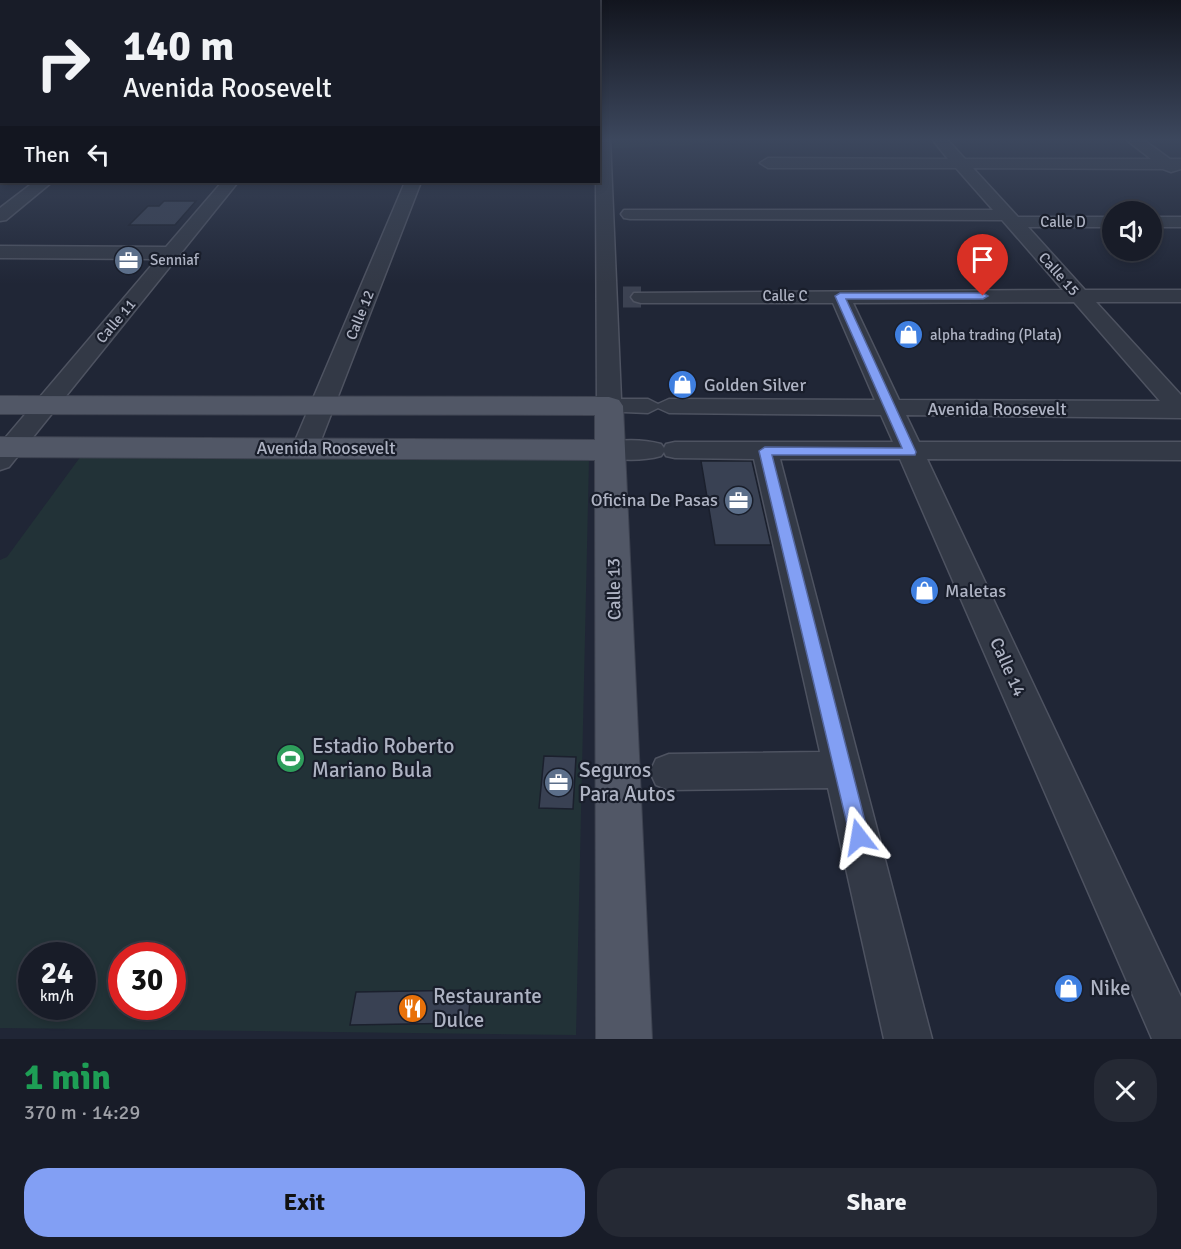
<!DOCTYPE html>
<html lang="en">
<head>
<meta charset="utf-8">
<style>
  body { margin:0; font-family:Signika,sans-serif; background:#252934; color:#f1f3f6; height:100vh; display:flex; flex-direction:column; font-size:22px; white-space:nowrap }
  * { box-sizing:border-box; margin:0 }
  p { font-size:20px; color:#9fa1a8 }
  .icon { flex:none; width:33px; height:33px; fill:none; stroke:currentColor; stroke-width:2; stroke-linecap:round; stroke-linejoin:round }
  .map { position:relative; height:1039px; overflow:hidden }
  .side { display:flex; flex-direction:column; background:#181c28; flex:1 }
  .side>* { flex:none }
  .banner { position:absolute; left:0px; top:0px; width:600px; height:183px; box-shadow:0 3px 9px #0003,0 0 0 2px #363a45; background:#181c28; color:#f1f3f6; overflow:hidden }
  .buttons { position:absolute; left:1102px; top:201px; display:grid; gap:12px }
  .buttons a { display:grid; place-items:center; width:60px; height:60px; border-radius:50%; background:#181c28; box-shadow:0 3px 9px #0003,0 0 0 2px #363a45; font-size:30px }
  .speed { position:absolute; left:18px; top:942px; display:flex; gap:12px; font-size:30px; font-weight:700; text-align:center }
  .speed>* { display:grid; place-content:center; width:78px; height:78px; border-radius:50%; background:#181c28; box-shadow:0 3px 9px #0003,0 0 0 2px #363a45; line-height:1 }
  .speed small { font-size:15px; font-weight:400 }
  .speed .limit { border:9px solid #d22; background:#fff; color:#111 }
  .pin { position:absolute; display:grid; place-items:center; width:51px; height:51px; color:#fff; margin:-62px -26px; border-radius:50% 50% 50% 0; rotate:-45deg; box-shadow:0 0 6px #0007 }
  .pin .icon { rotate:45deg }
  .me { position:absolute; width:66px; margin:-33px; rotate:346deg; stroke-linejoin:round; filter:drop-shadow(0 0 4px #0008) }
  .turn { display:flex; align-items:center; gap:21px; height:126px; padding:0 24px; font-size:27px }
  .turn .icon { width:78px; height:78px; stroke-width:2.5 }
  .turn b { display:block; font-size:42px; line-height:51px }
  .then { display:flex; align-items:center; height:57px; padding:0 24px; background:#0003; gap:12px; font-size:22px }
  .round { display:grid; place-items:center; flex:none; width:63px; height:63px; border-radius:24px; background:#252934 }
  .head { display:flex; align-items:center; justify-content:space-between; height:102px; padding:0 24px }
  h1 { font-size:36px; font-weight:800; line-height:45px; color:#1e9e55 }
  .action { display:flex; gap:12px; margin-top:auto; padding:12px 24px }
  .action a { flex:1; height:69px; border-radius:24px; background:#829ff4; color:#111; font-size:24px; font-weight:800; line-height:69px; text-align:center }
  .action a+a { background:#252934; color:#f1f3f6 }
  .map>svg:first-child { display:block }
</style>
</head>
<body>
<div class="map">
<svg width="1181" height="1039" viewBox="0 0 1181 1039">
  <rect width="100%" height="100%" fill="#202636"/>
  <path fill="#223237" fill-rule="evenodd" d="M 613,138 L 720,138 L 686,146 L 614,148 Z
    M 81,456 L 589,459 L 576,1035 L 0,1028 L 0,560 L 7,557 ZM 32,956 L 82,956 L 82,1006 L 32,1006 ZM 122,956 L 172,956 L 172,1006 L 122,1006 Z"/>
  <path fill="#394153" stroke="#1b202d" stroke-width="1.5" d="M 164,201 L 196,201 L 175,225 L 129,225 L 148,206 L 159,206 Z
    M 701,461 L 752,461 L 771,545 L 715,545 Z
    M 544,756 L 576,757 L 573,809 L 539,808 Z
    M 471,990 L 468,1023 L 350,1025 L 356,992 Z"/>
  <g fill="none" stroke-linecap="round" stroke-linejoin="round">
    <path stroke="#3c4252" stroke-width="21" stroke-dasharray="21 10" stroke-linecap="butt" d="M 623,297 L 641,297"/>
    <defs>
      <path id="minor" d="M 598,138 L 610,138 L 621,399 L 648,399 L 658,404 L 669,399 L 875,400 L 833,303 L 641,303 L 634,301 L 631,297 L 634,293 L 1063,290 L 1002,220 L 630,219 L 624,218 L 621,214 L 624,210 L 993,210 L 956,168 L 768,168 L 760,163 L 768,158 L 948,159 L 931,138 L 946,138 L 965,159 L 1151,159 L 1124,138 L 1141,138 L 1170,159 L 1181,159 L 1181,169 L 1171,172 L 1163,169 L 973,168 L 1018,217 L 1113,217 L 1113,227 L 1028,227 L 1085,290 L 1181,290 L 1181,302 L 1096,302 L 1181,395 L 1181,418 L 906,415 L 919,442 L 1181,442 L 1181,460 L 927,459 L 1181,997 L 1181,1039 L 1152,1039 L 900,459 L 780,459 L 932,1039 L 884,1039 L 828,788 L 669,790 L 656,785 L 650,772 L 656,759 L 669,754 L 820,752 L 754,459 L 675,458 L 666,456 L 664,452 L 661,456 C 643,461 619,461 601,456 L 597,450 L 601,444 C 619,439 643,439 661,444 L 664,448 L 666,444 L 675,442 L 893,442 L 881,415 L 669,413 L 658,408 L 648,413 L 600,411 L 597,406 L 596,182 L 598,182 ZM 1074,302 L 1160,401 L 899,400 L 853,303 Z
        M 0,159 L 2,159 L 2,169 L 0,169 Z
        M 34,182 L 52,182 L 6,220 L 0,221 L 0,208 Z
        M 222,182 L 238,182 L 9,467 L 0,470 L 0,444 L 157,259 L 0,258 L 0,246 L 166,247 Z
        M 405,182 L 421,182 L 318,448 L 314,454 L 305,456 L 296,454 L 292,448 Z
        M 1152,217 L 1181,217 L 1181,227 L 1152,227 Z"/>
      <path id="major" d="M 0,396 L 609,397 L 619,400 L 623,406 L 652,1039 L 596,1039 L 595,460 L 0,457 L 0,437 L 595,440 L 595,415 L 0,414 Z"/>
    </defs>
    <use href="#minor" stroke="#4e5361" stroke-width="3"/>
    <use href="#major" stroke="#3d4250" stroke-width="2"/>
    <use href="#minor" fill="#333946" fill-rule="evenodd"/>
    <use href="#major" fill="#515766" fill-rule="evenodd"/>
  </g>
  <linearGradient id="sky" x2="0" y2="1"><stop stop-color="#12151e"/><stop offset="0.49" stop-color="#3c475d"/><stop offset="1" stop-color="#3c475d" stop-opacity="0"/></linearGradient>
  <rect width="1181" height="284" fill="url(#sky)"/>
  <path fill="#829ff4" stroke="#54679f" stroke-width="1.5" d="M 840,293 L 983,293 L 988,296 L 983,299 L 846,299 L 916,452 L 915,455 L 772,455 L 869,837 L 866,844 L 859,847 L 852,844 L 850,837 L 759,451 L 765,447 L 902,448 L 835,296 Z"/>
  <defs>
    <symbol id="office-disc" viewBox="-11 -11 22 22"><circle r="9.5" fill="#5c6f8a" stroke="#191e2b"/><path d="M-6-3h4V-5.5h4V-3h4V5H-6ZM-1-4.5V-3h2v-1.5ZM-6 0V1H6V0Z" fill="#fff"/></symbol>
    <symbol id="shop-disc" viewBox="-11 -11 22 22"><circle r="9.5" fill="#3f7fe0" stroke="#191e2b"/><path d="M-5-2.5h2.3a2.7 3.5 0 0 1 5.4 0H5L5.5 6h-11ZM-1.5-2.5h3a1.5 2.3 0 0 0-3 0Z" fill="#fff"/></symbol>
    <symbol id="stadium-disc" viewBox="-11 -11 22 22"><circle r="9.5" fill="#2e9e5b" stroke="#191e2b"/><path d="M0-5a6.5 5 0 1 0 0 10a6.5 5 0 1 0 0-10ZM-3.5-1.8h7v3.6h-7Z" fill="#fff"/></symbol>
    <symbol id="restaurant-disc" viewBox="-11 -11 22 22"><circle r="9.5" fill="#e8710a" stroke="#191e2b"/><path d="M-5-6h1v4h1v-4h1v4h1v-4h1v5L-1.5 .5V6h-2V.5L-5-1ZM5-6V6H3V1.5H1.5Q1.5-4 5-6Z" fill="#fff"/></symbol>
  </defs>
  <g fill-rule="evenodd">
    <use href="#office-disc" x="112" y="244" width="33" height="33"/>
    <use href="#shop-disc" x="892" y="318" width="33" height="33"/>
    <use href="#shop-disc" x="666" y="368" width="33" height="33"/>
    <use href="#office-disc" x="722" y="484" width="33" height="33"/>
    <use href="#shop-disc" x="908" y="574" width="33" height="33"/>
    <use href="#stadium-disc" x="274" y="742" width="33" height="33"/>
    <use href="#office-disc" x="542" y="766" width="33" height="33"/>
    <use href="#shop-disc" x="1052" y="972" width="33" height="33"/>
    <use href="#restaurant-disc" x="396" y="992" width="33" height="33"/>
  </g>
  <g text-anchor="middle" stroke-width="4.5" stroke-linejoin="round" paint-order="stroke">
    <g font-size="15" fill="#aeb3c3" stroke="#191e2b">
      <text x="1063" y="227">Calle D</text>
      <text transform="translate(1059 274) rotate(48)" y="5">Calle 15</text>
      <text x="785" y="301">Calle C</text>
      <text transform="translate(360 315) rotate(-68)" y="5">Calle 12</text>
      <text transform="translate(116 321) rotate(-50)" y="5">Calle 11</text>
    </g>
    <g font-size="15" fill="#aeb3c3" stroke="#191e2b" text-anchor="start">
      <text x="150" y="265">Senniaf</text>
      <text x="930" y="340">alpha trading (Plata)</text>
    </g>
    <g font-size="18" fill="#aeb3c3" stroke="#191e2b" text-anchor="start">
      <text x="704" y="391">Golden Silver</text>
      <text x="718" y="506" text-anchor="end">Oficina De Pasas</text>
      <text x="945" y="597">Maletas</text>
    </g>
    <g font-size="18" fill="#aeb3c3" stroke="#191e2b">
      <text x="997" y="415">Avenida Roosevelt</text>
      <text x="326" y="454">Avenida Roosevelt</text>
      <text transform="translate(614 589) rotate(-91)" y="6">Calle 13</text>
      <text transform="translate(1008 667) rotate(66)" y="6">Calle 14</text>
    </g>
    <g font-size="21" fill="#aeb3c3" stroke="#191e2b" text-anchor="start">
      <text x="312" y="753">Estadio Roberto<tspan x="312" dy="24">Mariano Bula</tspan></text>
      <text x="579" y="777">Seguros<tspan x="579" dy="24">Para Autos</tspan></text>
      <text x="1090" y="995">Nike</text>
      <text x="433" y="1003">Restaurante<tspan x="433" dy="24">Dulce</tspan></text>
    </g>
  </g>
</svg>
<div class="buttons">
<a><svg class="icon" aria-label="sound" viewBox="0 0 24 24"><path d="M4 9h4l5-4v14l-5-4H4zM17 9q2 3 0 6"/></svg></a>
</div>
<div class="speed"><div>24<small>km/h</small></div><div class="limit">30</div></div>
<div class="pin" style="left:983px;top:296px;background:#d93025"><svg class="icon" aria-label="arrive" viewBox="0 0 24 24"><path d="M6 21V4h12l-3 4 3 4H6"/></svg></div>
<svg class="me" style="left:859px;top:837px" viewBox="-20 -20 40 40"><path d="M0-17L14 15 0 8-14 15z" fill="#829ff4" stroke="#fff" stroke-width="4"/></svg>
<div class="banner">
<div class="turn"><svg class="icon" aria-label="right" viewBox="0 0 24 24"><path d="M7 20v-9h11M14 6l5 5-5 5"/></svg><div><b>140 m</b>Avenida Roosevelt</div></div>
<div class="then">Then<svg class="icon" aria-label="left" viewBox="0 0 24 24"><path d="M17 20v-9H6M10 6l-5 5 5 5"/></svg></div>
</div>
</div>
<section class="side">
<div class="head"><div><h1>1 min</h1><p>370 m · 14:29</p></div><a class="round"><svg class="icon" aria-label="close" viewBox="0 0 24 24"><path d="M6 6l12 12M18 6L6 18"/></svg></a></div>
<div class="action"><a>Exit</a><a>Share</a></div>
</section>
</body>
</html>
